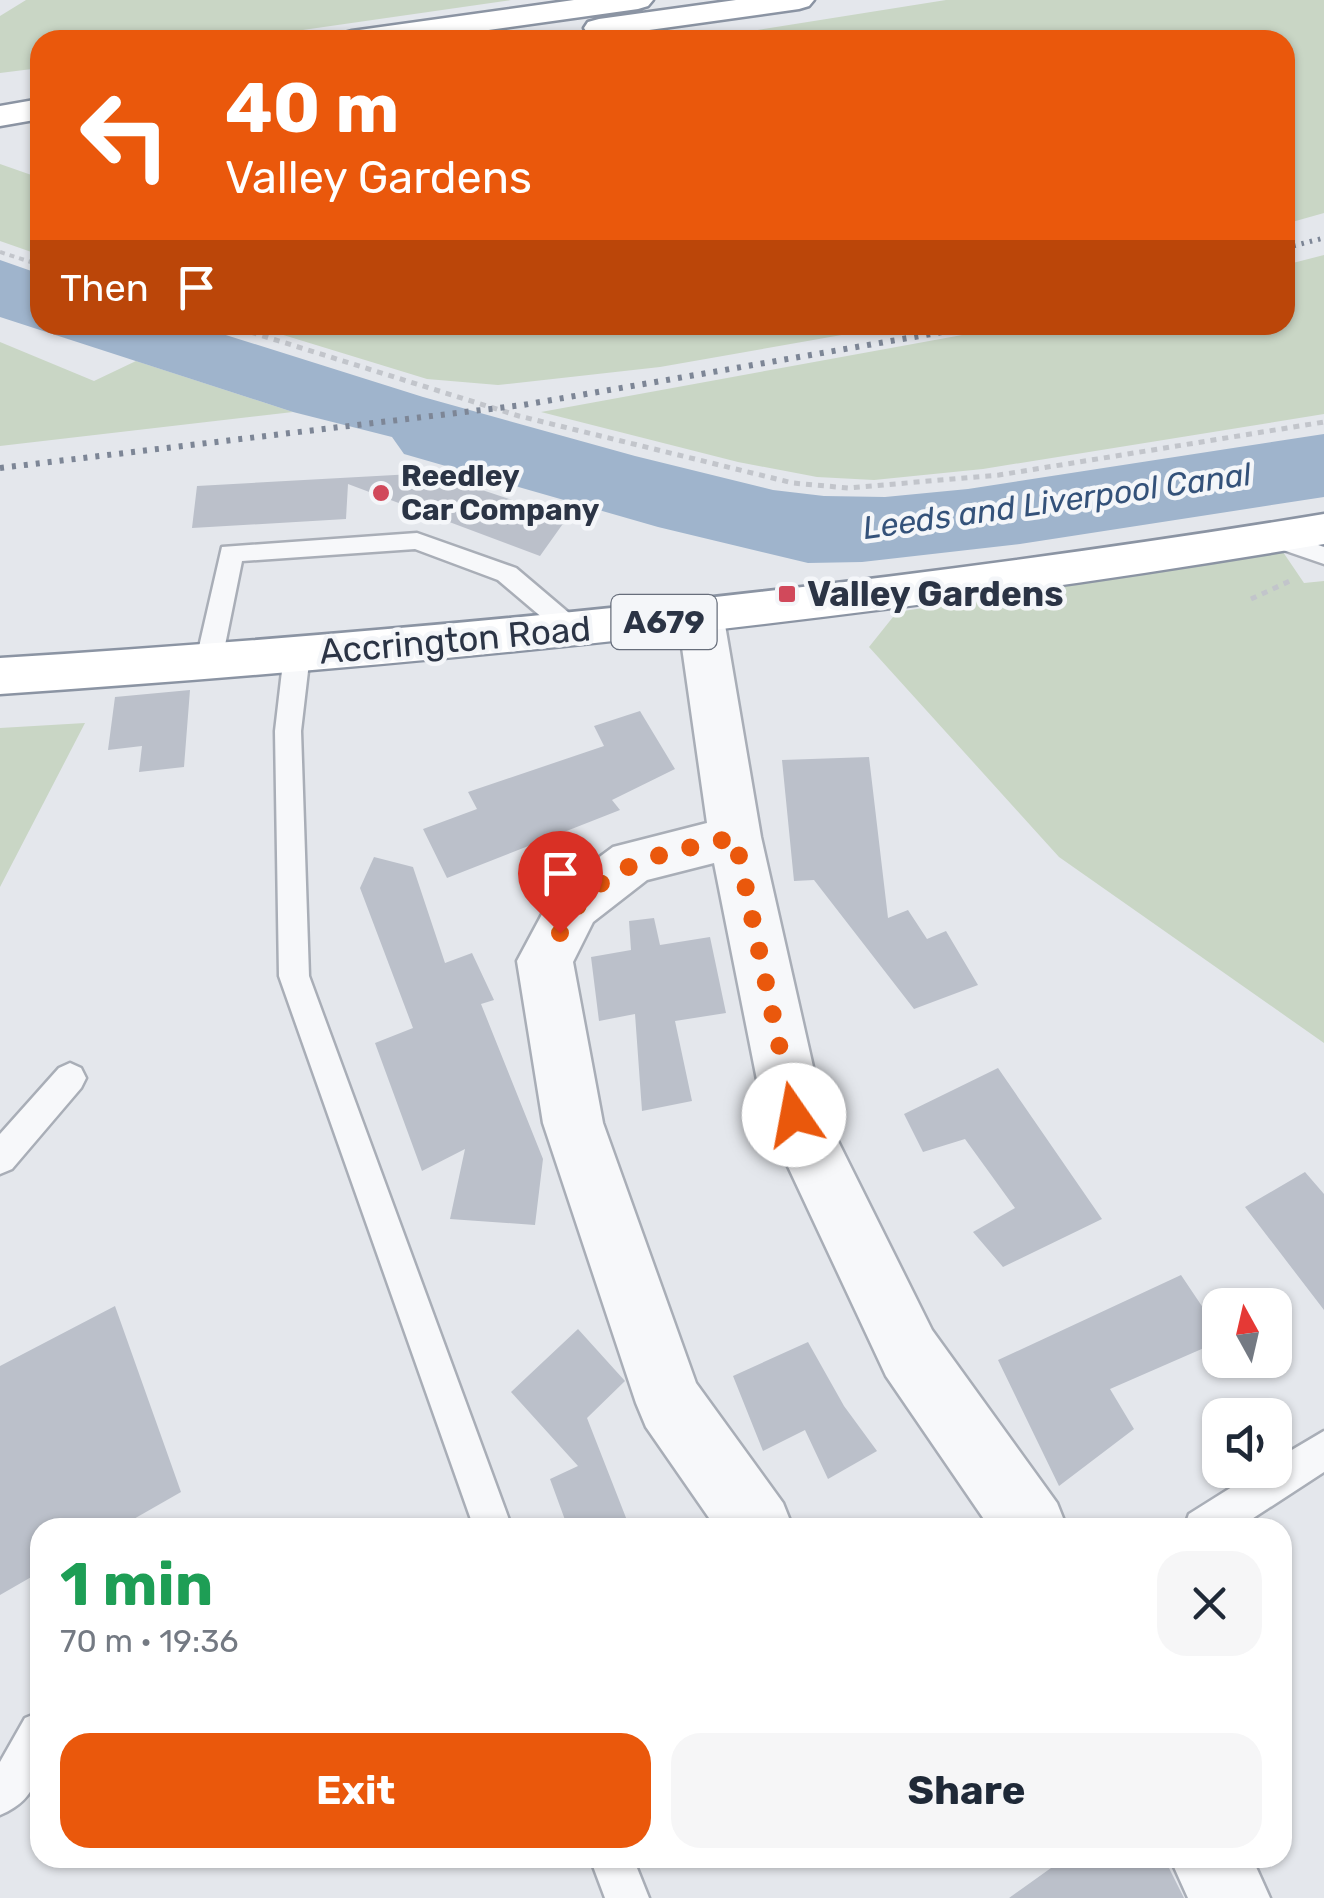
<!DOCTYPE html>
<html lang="en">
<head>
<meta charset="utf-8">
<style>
  body { margin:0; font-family:Rubik,sans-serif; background:#f6f6f7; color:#1f2937; height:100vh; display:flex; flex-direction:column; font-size:38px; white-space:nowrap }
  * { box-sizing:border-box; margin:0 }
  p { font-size:32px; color:#747a83 }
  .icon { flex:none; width:55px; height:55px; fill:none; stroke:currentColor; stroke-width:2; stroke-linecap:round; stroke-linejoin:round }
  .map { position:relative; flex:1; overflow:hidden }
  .panel { position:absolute; left:30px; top:1518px; width:1262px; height:350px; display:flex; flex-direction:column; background:#fff; border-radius:30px; box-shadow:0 2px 8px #0004 }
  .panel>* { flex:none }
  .guide { position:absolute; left:30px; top:30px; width:1265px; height:305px; border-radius:30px; box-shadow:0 2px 8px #0004; background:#ea580c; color:#fff; overflow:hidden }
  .needle { width:65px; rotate:352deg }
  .fabs { position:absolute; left:1202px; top:1288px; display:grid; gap:20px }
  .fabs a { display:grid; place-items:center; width:90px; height:90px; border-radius:20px; background:#fff; box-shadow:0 2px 8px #0004; font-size:50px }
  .pin { position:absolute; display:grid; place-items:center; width:85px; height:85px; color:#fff; margin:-102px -42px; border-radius:50% 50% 50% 0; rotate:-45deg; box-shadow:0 0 10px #0007 }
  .pin .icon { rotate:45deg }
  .me { position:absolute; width:110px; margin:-55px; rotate:348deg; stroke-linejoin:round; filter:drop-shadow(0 0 8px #0008) }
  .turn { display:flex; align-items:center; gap:35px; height:210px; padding:0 30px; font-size:45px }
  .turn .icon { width:130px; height:130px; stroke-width:2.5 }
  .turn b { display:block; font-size:70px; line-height:85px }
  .then { display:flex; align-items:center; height:95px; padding:0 30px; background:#0003; gap:20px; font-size:38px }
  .round { display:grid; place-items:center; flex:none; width:105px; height:105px; border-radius:30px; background:#f6f6f7 }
  .headline { display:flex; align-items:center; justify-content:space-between; height:170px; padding:0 30px }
  h1 { font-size:60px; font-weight:700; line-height:75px; color:#1e9e55 }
  .cta { display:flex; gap:20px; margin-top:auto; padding:20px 30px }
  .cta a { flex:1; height:115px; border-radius:30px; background:#ea580c; color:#fff; font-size:40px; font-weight:700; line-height:115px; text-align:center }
  .cta a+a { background:#f6f6f7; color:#1f2937 }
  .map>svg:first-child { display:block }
</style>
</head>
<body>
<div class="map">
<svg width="1324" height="1898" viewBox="0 0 1324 1898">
  <rect width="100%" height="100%" fill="#e4e7ec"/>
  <path fill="#c9d6c5" d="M 26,0 L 511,0 L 233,40 L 40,40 L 40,68 L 0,73 L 0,16 Z
    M 946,0 L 1324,0 L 1324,213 L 1285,224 L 1285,40 L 694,40 Z
    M 0,164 L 40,178 L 40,255 L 0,241 Z
    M 1324,255 L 1324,414 L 983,469 L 874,480 L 817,477 L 738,462 L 541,412 L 1017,325 L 1285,325 L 1285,265 Z
    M 251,325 L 886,325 L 887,327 L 660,367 L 498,385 L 427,379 Z
    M 0,342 L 94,381 L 136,361 L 293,412 L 0,446 Z
    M 1283,552 L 1304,583 L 1324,581 L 1324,1043 L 1059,857 L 869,647 L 897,612 Z
    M 85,723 L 0,887 L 0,728 Z"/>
  <path fill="#9fb4cc" d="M 0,260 L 40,274 L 40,325 L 194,325 L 423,397 L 635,456 L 773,490 L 824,496 L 885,497 L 968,489 L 1324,434 L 1324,497 L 1020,544 L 862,562 L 808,563 L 658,527 L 404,454 L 392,437 L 293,412 L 0,317 Z"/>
  <path fill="#bbc0ca" d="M 431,473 L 567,518 L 540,556 L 348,484 L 346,519 L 192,528 L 197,486 Z
    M 190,690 L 184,767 L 139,772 L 142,746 L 108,750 L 115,697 Z
    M 640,711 L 675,769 L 612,800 L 620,810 L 447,878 L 423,829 L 477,809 L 468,792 L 604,746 L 594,726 Z
    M 869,757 L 888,918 L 908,910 L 927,939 L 946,931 L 978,985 L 914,1009 L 814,880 L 794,881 L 782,760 Z
    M 374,857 L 413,867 L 445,963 L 472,953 L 494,1000 L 481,1004 L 543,1159 L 535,1225 L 450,1219 L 465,1149 L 422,1171 L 375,1043 L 413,1028 L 360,888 Z
    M 654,918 L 660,945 L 710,937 L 726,1013 L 675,1021 L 692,1101 L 642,1111 L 635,1014 L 599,1021 L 591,957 L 631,950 L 629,921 Z
    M 998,1068 L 1102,1219 L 1003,1267 L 973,1232 L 1015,1208 L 965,1139 L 923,1152 L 904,1114 Z
    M 1305,1172 L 1324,1194 L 1324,1310 L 1245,1207 Z
    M 1181,1275 L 1220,1333 L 1220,1341 L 1110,1389 L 1134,1429 L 1059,1486 L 998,1360 Z
    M 115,1306 L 181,1492 L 118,1528 L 40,1528 L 40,1572 L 0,1595 L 0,1366 Z
    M 578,1329 L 625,1381 L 587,1418 L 630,1528 L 568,1528 L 550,1479 L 578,1466 L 511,1392 Z
    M 808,1342 L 844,1406 L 877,1451 L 828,1479 L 805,1430 L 763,1451 L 733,1376 Z
    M 1065,1858 L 1164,1858 L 1184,1898 L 1009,1898 Z"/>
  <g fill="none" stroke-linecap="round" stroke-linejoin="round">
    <defs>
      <path id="service" d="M 1274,530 L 1324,547 L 1324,564 L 1266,544 L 1262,538 L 1266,532 Z
        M 417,533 L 516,568 L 582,624 L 586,630 L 582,636 L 564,636 L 498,580 L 415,549 L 242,561 L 222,660 L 218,667 L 200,667 L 196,660 L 222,547 Z
        M 297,645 L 306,647 L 310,654 L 301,731 L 309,976 L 512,1528 L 474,1528 L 279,976 L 275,731 L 284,654 L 288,647 Z
        M 70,1063 L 81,1068 L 86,1078 L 81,1088 L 12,1169 L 0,1174 L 0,1134 L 59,1068 Z
        M 1324,1431 L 1324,1472 L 1238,1528 L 1184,1528 L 1189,1514 L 1259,1470 L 1275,1470 L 1275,1460 Z
        M 40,1712 C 40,1756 48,1795 0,1815 L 0,1762 L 25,1718 Z
        M 590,1858 L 633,1858 L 649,1898 L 605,1898 Z"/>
      <path id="minor" d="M 701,602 L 717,607 L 724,619 L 761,837 L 823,1111 L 932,1330 L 1057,1503 L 1067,1528 L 990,1528 L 886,1376 L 764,1115 L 714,863 L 647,880 L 593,922 L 573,962 L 603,1123 L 696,1383 L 783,1503 L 793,1528 L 716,1528 L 646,1427 L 636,1403 L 543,1123 L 517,961 L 555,890 L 613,847 L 707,823 L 678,619 L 685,607 Z
        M 1170,1858 L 1252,1858 L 1270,1898 L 1188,1898 Z"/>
      <path id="trunk" d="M 1324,514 L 1324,544 C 885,618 444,664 0,694 L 0,658 C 444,630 885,586 1324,514 Z"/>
      <path id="motorway" d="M 574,0 L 653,0 L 648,6 L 638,9 L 417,40 L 337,40 L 341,34 L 352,31 Z
        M 736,0 L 814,0 L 809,6 L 799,9 L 599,37 L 588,34 L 584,28 L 588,22 L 599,19 Z
        M 40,99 L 40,119 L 0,126 L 0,106 Z"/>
    </defs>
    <use href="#service" stroke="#a9aeb7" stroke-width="5"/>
    <use href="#minor" stroke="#a9aeb7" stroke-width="5"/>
    <use href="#trunk" stroke="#8b94a3" stroke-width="5"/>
    <use href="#motorway" stroke="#8b94a3" stroke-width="5"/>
    <path stroke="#c2c5cb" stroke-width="4" stroke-dasharray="5 5" stroke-linecap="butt" d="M 0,252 L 40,265"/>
    <path stroke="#c2c5cb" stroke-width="5" stroke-dasharray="6 6" stroke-linecap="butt" d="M 228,325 L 519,416 L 793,483 L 848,488 L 999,475 L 1324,422
      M 1251,599 L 1292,580"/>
    <use href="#service" fill="#f7f8fa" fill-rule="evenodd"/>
    <use href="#minor" fill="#f7f8fa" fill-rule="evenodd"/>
    <use href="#trunk" fill="#fff" fill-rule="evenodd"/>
    <use href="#motorway" fill="#fff" fill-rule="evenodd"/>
    <path stroke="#7d8696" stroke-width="5" stroke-dasharray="2.5 6" stroke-linecap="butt" d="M 1285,248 L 1324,238"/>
    <path stroke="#7d8696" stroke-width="6" stroke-dasharray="4 8" stroke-linecap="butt" d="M 0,468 L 523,405 L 983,325"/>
  </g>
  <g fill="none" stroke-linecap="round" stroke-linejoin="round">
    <path stroke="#ea580c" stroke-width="18" stroke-dasharray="0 32.4" d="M 560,933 C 598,860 662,855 735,837 L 794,1115"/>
  </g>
  <g fill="#d1495b" stroke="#f4f6f9" stroke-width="4">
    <circle cx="381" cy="493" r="10"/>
    <rect x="777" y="584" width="20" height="20" rx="5"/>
  </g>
  <g text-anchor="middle" stroke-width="9" stroke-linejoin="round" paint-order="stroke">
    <g font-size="30" font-weight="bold" fill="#2b3445" stroke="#f4f6f9" text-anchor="start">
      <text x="401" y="486">Reedley<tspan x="401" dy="34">Car Company</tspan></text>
    </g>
    <g font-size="32" font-style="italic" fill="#34527a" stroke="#f4f6f9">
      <text transform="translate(1057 501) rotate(-8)" y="11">Leeds and Liverpool Canal</text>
    </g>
    <rect fill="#f4f6f9" stroke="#676e7b" stroke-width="2.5" x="611.5" y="595" width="105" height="54" rx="8"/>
    <g font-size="32" font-weight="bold" fill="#2b3445">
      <text x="664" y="633">A679</text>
    </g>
    <g font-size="35" font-weight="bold" fill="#2b3445" stroke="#f4f6f9" text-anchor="start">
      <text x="807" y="606">Valley Gardens</text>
    </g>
    <g font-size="35" fill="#2b3445" stroke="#f4f6f9">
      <text transform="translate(455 640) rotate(-5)" y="12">Accrington Road</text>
    </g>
  </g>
</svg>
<div class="fabs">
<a><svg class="needle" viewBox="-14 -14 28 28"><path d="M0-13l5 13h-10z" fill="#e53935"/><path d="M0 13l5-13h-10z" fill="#747a83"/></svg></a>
<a><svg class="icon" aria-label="sound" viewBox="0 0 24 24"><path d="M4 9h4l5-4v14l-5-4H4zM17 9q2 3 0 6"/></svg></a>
</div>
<div class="pin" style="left:560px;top:933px;background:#d93025"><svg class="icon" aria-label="arrive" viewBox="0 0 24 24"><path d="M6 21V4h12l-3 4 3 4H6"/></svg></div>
<svg class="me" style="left:794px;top:1115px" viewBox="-20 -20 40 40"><circle r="19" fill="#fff"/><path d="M0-13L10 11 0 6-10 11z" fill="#ea580c"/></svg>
<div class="guide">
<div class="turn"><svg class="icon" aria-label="left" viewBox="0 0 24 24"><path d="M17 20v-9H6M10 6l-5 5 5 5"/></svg><div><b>40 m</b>Valley Gardens</div></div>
<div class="then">Then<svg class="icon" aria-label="arrive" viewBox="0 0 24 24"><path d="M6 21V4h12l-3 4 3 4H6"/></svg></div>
</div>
<section class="panel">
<div class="headline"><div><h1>1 min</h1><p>70 m · 19:36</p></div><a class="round"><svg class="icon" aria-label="close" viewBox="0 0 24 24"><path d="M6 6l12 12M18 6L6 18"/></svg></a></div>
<div class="cta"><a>Exit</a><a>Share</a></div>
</section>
</div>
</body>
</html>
